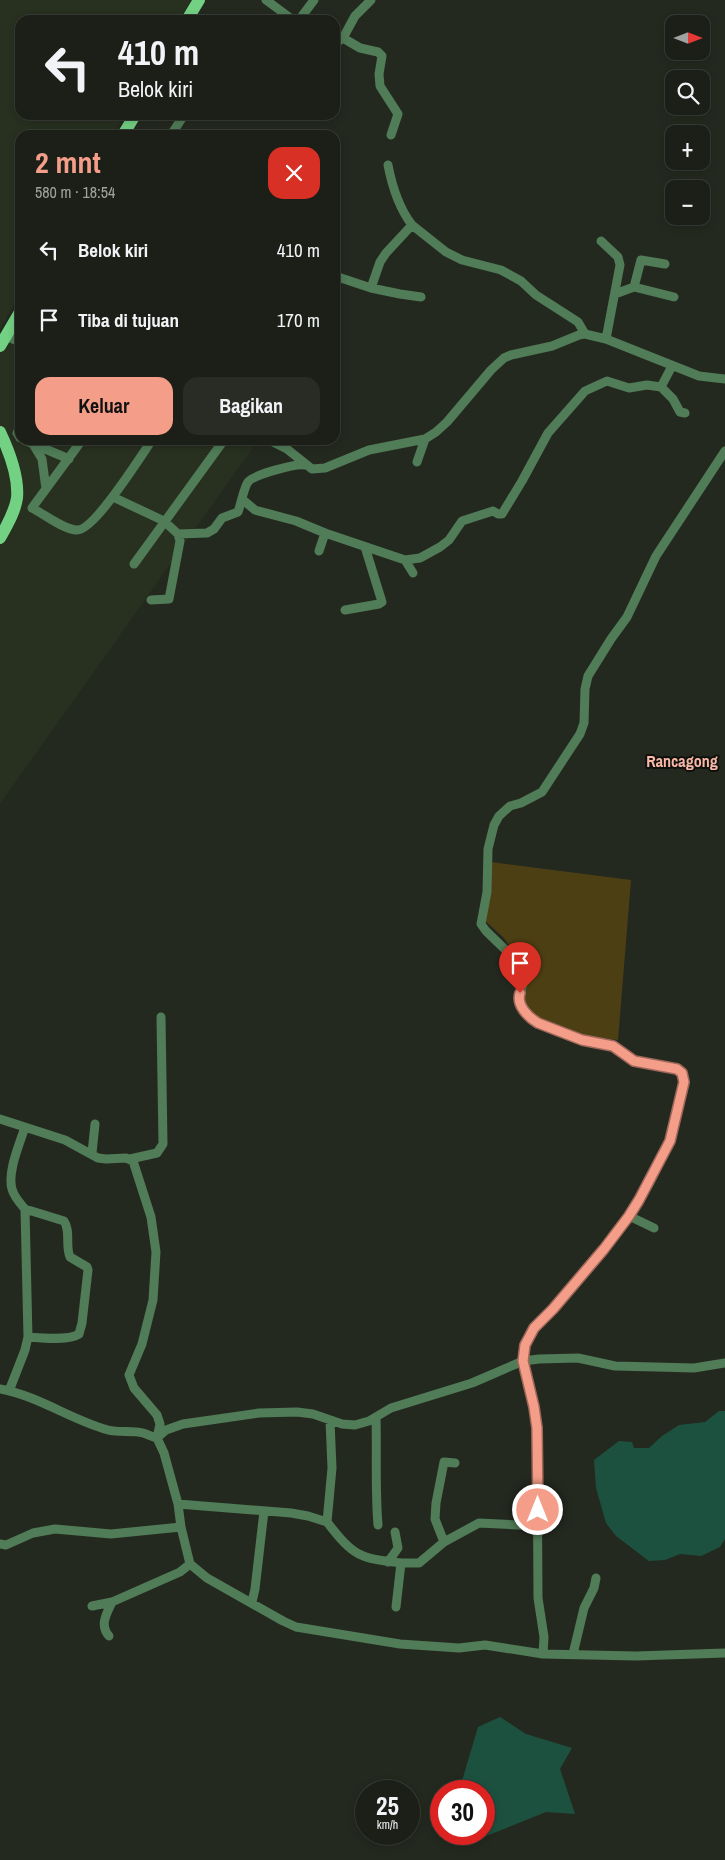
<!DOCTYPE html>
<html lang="id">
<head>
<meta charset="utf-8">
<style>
  body { margin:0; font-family:"Archivo Narrow",sans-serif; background:#282c24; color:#f1f3f6; height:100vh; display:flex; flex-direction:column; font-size:19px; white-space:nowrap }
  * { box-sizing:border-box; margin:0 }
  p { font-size:16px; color:#a0a2a1 }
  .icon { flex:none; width:28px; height:28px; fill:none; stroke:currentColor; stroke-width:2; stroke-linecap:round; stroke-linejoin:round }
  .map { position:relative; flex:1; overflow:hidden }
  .drawer { position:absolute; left:15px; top:130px; width:325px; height:315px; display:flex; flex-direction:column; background:#1b1f17; border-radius:15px; box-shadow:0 2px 8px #0003,0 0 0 1px #393d36 }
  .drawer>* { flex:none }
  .hud { position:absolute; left:15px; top:15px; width:325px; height:105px; border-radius:15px; box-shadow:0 2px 8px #0003,0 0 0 1px #393d36; background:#1b1f17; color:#f1f3f6; overflow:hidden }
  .needle { width:32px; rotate:90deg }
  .tools { position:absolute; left:665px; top:15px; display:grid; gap:10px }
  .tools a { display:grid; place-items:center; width:45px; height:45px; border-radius:10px; background:#1b1f17; box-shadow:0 2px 8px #0003,0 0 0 1px #393d36; font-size:25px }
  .speed { position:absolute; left:355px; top:1780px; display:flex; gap:10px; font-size:25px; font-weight:700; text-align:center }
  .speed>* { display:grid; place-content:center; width:65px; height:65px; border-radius:50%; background:#1b1f17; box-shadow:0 2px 8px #0003,0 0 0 1px #393d36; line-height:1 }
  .speed small { font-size:12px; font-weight:400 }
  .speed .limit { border:8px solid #d22; background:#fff; color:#111 }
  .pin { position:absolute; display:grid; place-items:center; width:42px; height:42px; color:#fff; margin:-51px -21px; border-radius:50% 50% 50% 0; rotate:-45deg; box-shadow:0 0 5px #0007 }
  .pin .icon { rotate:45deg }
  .me { position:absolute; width:55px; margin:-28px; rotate:0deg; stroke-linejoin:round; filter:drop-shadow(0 0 4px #0008) }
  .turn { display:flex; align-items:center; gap:18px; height:105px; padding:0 20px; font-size:22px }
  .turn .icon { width:65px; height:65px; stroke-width:2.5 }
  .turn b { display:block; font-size:35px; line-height:42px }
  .round { display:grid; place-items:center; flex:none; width:52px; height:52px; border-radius:15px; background:#282c24 }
  .headline { display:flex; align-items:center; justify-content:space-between; height:85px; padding:0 20px }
  h1 { font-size:30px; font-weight:800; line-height:38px; color:#f49e89 }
  .action { display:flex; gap:10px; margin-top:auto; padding:10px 20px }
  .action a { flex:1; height:58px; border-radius:15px; background:#f49e89; color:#111; font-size:20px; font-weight:800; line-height:58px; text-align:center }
  .action a+a { background:#282c24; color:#f1f3f6 }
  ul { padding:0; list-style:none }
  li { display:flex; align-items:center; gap:15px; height:70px; padding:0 20px }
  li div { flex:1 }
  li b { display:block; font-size:19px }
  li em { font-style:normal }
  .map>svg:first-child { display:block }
</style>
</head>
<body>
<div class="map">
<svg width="725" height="1860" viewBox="0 0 725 1860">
  <rect width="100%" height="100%" fill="#24291f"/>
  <path fill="#283020" d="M 0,0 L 191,0 L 179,20 L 20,20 L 20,115 L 124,115 L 112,135 L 20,135 L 20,294 L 0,329 Z
    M 0,338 L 20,347 L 20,440 L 240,440 L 254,446 L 0,804 Z"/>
  <path fill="#4d3f14" d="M 491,862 L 631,880 L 618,1040 L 576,1035 L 568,1028 L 536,1018 L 522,999 L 522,966 L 504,938 L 482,918 Z"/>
  <path fill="#1d513f" d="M 719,1411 L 725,1411 L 725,1539 L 720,1547 L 701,1556 L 680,1554 L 665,1560 L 649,1561 L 616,1536 L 606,1523 L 596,1488 L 594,1460 L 619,1441 L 632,1442 L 634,1448 L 649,1448 L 662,1436 L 679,1425 L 705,1422 Z
    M 500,1717 L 526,1734 L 572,1748 L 560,1769 L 575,1814 L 546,1812 L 481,1838 L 478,1834 L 484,1834 L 484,1791 L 459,1791 L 478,1727 Z"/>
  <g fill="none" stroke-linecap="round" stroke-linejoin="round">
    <path stroke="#507c57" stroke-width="9" d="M 266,0 L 293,20
      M 299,20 L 314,0
      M 343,38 L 360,48 L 378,52 L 382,56 L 379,74 L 380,86 L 398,114 L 391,135
      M 335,44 L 343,38 L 355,16 L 371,0
      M 171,135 L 184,115
      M 388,165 C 392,186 399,208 412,225 L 446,252 L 462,260 L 501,270 L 521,281 L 536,295 L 578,322 L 585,334
      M 601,241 L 618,257 L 620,265 L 606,339
      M 335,276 L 371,288 L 380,262 L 386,253 L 412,225
      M 634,287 L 641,260 L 665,264
      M 371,288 L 400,294 L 421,297
      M 615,294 L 634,287 L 674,297
      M 6,336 L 20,342
      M 672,366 L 661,387 L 673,399 L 680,412 L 685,413
      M 20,427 L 17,433 L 20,438
      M 24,440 L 69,459
      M 82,440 L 32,508 C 44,514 64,530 77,530 C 94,531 141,456 152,440
      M 269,440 L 287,449 L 312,469 L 325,468 L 369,450 L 425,439 L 436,432 L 447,422 L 491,370 L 504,358 L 511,355 L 552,346 L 579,335 L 585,334 L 606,339 L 699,376 L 725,379
      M 33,444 L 42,459 L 46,489
      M 417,462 L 425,439
      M 113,497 L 164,521 L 178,534 L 180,541 L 169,599 L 151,600
      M 243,500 L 255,510 L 296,521 L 325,533 L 319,551
      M 325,533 L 405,560 L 413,573
      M 178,534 L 207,533 L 214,529 L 222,518 L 238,512 C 241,504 244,487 248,482 C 253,475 296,463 305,465
      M 405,560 L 420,558 L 440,547 L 449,540 L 462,521 L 493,511 L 498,514 L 502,514 L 522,481 L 548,433 L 585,391 L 607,381 L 629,388 L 647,385 L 661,387
      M 134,564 L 224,440
      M 345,610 L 379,604 L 382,602 L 365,547
      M 0,1119 L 65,1140 L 98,1158 L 106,1159 L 126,1158 L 133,1161 L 151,1217 L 156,1252 L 153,1300 L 142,1344 L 129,1375 L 134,1388 L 157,1415 L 160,1424 L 157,1438 L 164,1453 L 178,1504 L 181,1527 L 190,1564 L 207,1578 L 283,1621 L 296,1627 L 400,1644 L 459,1648 L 485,1645 L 543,1654 L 636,1656 L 725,1653
      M 92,1153 L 95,1124
      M 130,1159 L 157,1153 L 163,1144 L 161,1017
      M 25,1209 L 64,1221 C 71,1231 65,1246 70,1257 L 87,1267 L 88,1270 L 82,1323 L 79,1334 C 69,1341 41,1338 28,1337
      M 629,1216 L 654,1228
      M 0,1389 C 39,1396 71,1420 108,1430 C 119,1433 132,1430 143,1433 C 147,1434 152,1437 157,1438 L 166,1430 L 183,1424 L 259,1413 L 297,1412 L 313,1414 L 342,1424 L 355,1425 L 369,1421 L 391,1408 L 472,1383 L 523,1361 L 539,1359 L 578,1358 L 615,1366 L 694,1368 L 725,1363
      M 9,1391 L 25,1350 L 28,1337 L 25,1209 C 20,1203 14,1197 12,1189 C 7,1172 20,1143 25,1127
      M 376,1417 C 377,1453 375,1489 378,1525
      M 330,1421 L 332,1468 L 327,1522 C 354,1557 359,1558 401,1563 L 396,1607
      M 178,1504 L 291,1513 L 308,1516 L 327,1522
      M 444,1542 L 435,1519 L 436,1503 L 444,1462 L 455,1463
      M 0,1544 L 6,1545 L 33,1533 L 55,1529 L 111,1534 L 181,1527
      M 388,1562 L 398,1548 L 395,1532
      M 401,1563 L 419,1563 L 444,1542 L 479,1523 L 537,1526
      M 252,1602 L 255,1589 L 264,1511
      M 92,1606 L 112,1602 L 180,1572 L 190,1564
      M 109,1636 C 99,1625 107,1613 112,1602
      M 543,1654 L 544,1637 L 538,1598 L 537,1428 L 534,1407 L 523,1361 L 523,1352 L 529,1336 L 604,1249 L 629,1216 L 649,1184 L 670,1141 L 684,1082 C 683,1060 652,1067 637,1062 C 627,1058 621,1049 611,1045 C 602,1041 591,1042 581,1039 C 560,1034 527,1023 519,1000 L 523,983 L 516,960 L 486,931 L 481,924 L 487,892 L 488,849 L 494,825 L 499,816 L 510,806 L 521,803 L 542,792 L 580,734 L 584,723 L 585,689 L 588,676 L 611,639 L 627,617 L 656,556 L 725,451
      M 573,1654 L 584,1608 L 594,1588 L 596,1578"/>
    <path stroke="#73d183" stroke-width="12" d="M 187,20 L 199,0
      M 123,135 L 135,115
      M 0,346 L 20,312
      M 0,432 C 9,451 19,476 17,498 C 15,512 7,525 0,538"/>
  </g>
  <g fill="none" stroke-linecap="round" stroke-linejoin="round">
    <defs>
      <path id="route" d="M 520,993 C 516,1005 528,1017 538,1023 L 582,1040 L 613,1046 L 634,1061 L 677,1069 L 682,1073 L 684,1082 L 670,1141 L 639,1200 L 629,1216 L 604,1249 L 553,1309 L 534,1328 L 525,1345 L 523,1361 L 534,1407 L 537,1428 L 538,1510"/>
    </defs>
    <use href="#route" stroke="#9f6759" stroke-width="12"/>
    <use href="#route" stroke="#f49e89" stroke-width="9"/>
  </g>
  <g text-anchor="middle" stroke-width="4" stroke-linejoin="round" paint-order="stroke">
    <g font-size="16" font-weight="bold" fill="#f8b7a7" stroke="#0f110c">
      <text x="682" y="767">Rancagong</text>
    </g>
  </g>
</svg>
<div class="tools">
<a><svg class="needle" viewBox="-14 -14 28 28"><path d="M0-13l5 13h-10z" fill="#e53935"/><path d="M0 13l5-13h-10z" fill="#a0a2a1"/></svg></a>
<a><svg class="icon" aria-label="search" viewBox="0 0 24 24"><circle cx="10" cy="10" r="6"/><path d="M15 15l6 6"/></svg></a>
<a>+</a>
<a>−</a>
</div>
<div class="speed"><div>25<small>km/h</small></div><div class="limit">30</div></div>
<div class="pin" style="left:520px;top:993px;background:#d93025"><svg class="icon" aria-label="arrive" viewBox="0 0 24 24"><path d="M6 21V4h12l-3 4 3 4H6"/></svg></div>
<svg class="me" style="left:538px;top:1510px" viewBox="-20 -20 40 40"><circle r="17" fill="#f49e89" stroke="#fff" stroke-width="3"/><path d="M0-11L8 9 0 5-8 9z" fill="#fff"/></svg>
<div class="hud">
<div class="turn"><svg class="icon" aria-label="left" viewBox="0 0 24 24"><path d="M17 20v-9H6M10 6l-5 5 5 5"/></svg><div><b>410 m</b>Belok kiri</div></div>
</div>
<section class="drawer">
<div class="headline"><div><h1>2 mnt</h1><p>580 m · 18:54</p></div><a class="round" style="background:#d93025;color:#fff"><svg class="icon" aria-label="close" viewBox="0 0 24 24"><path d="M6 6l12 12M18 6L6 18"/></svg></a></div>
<ul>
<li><svg class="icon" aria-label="left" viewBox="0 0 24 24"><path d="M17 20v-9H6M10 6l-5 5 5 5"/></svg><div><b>Belok kiri</b></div><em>410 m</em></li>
<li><svg class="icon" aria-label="arrive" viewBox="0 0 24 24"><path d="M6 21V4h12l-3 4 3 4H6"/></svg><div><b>Tiba di tujuan</b></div><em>170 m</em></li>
</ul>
<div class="action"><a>Keluar</a><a>Bagikan</a></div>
</section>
</div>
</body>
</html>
